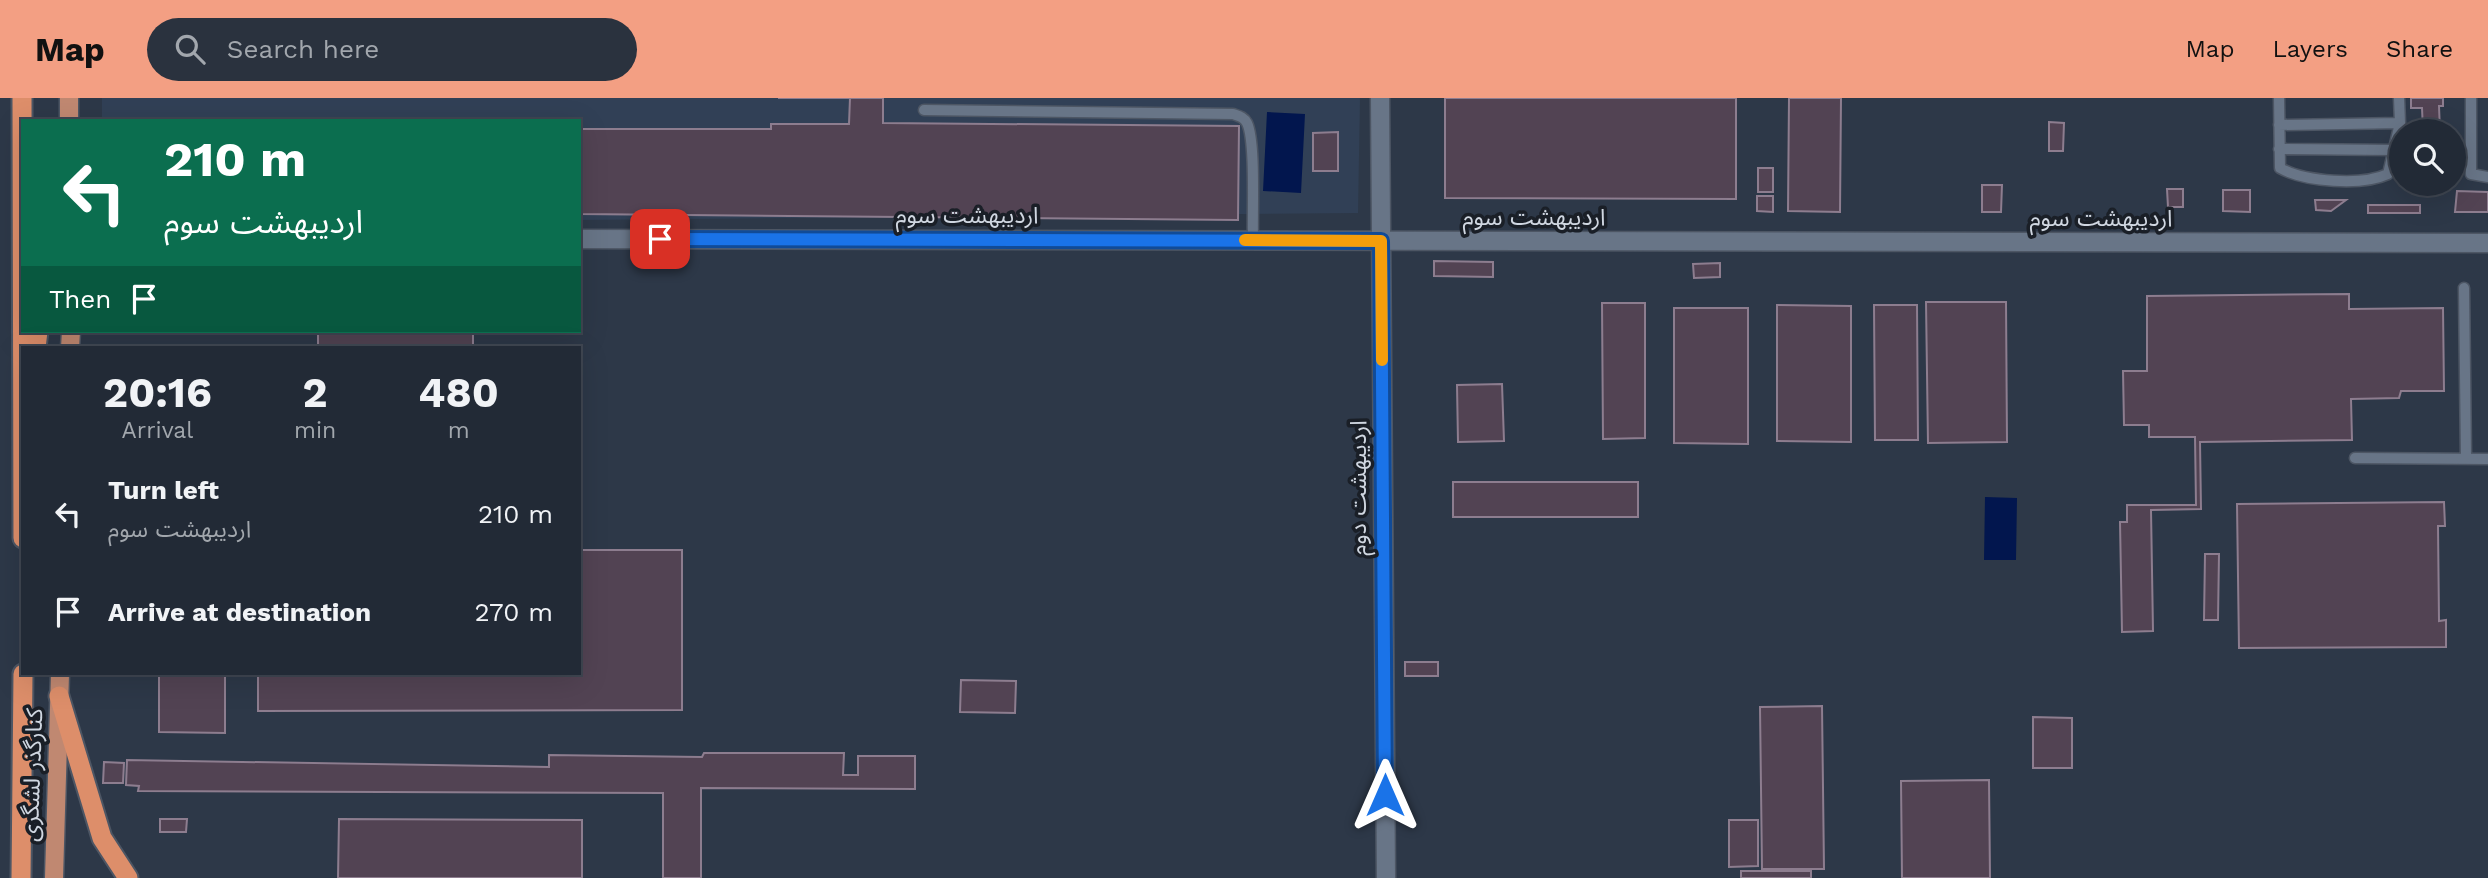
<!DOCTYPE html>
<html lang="en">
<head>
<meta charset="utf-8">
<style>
  body { margin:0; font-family:"Work Sans","Noto Sans Arabic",sans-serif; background:#2a323e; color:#f1f3f6; height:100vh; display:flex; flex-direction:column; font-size:26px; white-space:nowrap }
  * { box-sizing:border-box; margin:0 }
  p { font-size:23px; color:#a2a7ad }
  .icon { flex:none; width:38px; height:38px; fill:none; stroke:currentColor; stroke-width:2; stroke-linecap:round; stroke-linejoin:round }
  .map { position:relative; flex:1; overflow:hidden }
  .side { position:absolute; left:21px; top:248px; width:560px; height:329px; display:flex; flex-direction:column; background:#222a36; border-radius:0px; box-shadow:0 7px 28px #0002,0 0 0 2px #3f4651 }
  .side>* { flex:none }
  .guide { position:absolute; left:21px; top:21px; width:560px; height:214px; border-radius:0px; box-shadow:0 7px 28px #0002,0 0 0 2px #3f4651; background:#0b6e4f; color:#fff; overflow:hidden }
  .controls { position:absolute; left:2389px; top:21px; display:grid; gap:14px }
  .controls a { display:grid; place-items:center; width:77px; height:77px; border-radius:50%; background:#222a36; box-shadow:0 7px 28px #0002,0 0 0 2px #3f4651; font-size:35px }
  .pin { position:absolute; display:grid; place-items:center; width:60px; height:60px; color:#fff; margin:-30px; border-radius:14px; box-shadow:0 4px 10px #0006 }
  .me { position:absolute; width:77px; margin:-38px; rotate:0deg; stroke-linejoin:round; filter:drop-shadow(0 0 5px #0008) }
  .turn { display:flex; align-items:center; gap:24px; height:147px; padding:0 28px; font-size:32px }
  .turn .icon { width:91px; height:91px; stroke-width:2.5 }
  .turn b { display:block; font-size:49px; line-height:60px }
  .then { display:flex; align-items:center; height:66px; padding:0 28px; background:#0003; gap:14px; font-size:26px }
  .eta { display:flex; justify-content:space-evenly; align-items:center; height:119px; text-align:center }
  .eta b { font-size:42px; font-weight:700; line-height:49px }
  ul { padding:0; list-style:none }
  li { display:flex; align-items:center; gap:21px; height:98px; padding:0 28px }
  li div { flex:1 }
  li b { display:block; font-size:26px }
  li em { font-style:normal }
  header { display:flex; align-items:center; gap:42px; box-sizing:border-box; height:98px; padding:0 35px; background:#f39f83; color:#111 }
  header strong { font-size:33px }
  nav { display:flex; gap:38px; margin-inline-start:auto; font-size:24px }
  .search { width:490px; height:63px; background:#2a323e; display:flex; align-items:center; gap:18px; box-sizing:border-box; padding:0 24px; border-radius:38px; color:#a2a7ad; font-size:26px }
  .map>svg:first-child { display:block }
</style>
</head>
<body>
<header>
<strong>Map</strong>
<div class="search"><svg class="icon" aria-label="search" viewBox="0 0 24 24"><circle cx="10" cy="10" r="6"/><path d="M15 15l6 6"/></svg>Search here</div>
<nav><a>Map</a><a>Layers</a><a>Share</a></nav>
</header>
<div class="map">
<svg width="2488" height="780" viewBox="0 0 2488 780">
  <rect width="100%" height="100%" fill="#2d3848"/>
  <path fill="#314056" d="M 102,0 L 1360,0 L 1358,115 L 579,122 L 579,23 L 102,23 Z"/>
  <path fill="#02164e" d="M 1267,14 L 1305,16 L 1301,95 L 1263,93 Z
    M 1985,399 L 2017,400 L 2016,462 L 1984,462 Z"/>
  <path fill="#524353" stroke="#8d7d8f" stroke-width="2" d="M 778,0 L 883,0 L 883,25 L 1239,28 L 1238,122 L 579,116 L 579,31 L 771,31 L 771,26 L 849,26 L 850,0 Z
    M 1445,0 L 1736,0 L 1736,101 L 1445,100 Z
    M 1789,0 L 1841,0 L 1840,114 L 1788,113 Z
    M 2411,0 L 2443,0 L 2443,8 L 2439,8 L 2440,33 L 2423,33 L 2422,10 L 2411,10 Z
    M 2049,24 L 2064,25 L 2063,53 L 2049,53 Z
    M 1338,34 L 1338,73 L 1313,73 L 1313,35 Z
    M 1758,70 L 1773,70 L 1773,94 L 1758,94 Z
    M 1982,87 L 2002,87 L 2001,114 L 1982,114 Z
    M 2167,91 L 2183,91 L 2183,109 L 2168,109 Z
    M 2223,92 L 2250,92 L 2250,114 L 2223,113 Z
    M 2457,93 L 2488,94 L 2488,114 L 2455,114 Z
    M 1757,98 L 1773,98 L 1773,114 L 1757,113 Z
    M 2315,102 L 2346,102 L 2331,113 L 2316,112 Z
    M 2368,107 L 2420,107 L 2420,115 L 2368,115 Z
    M 1434,163 L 1493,164 L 1493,179 L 1434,178 Z
    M 1720,165 L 1720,179 L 1694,180 L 1693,166 Z
    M 2349,196 L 2349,211 L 2443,210 L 2444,293 L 2401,293 L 2399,300 L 2351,301 L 2352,342 L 2200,344 L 2201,411 L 2151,412 L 2153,533 L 2122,534 L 2120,424 L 2127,424 L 2127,407 L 2196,407 L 2195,339 L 2149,339 L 2149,327 L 2124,327 L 2123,273 L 2147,273 L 2147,198 Z
    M 1926,204 L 2006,204 L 2007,344 L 1928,345 Z
    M 1602,205 L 1645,205 L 1645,340 L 1603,341 Z
    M 1777,207 L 1851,208 L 1851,344 L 1777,343 Z
    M 1874,207 L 1917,207 L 1918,342 L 1875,342 Z
    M 1674,210 L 1748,210 L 1748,346 L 1674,345 Z
    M 318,233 L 473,233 L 473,250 L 335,250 L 335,247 L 318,247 Z
    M 1502,286 L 1504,343 L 1458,344 L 1457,287 Z
    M 1453,384 L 1638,384 L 1638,419 L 1453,419 Z
    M 2444,404 L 2445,428 L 2438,428 L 2439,523 L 2446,522 L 2446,549 L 2239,550 L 2237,406 Z
    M 579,452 L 682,452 L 682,612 L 258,613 L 258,576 L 579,576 Z
    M 2205,456 L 2219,456 L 2218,522 L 2204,522 Z
    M 1405,564 L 1438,564 L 1438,578 L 1405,578 Z
    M 159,576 L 225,576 L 225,635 L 159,634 Z
    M 961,582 L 1016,583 L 1015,615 L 960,614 Z
    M 1822,608 L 1824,771 L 1762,771 L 1760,609 Z
    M 2033,619 L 2072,620 L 2072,670 L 2033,670 Z
    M 704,655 L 844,655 L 843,677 L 858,677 L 858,658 L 915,658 L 915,691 L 701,690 L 701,780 L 663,780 L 663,695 L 138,693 L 139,688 L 126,687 L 127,662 L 549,669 L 549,657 L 702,659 Z
    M 104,664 L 124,665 L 123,685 L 103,685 Z
    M 1989,682 L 1990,780 L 1902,780 L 1901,683 Z
    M 160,721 L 187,721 L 186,734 L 160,734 Z
    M 339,721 L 582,722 L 582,780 L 338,780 Z
    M 1729,722 L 1758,722 L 1758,768 L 1729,769 Z
    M 1741,773 L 1811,773 L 1811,780 L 1741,780 Z"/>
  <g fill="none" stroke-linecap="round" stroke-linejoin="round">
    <defs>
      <path id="service" d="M 2279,0 L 2280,70 C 2305,84 2362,88 2388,76 L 2400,25 L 2399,0
        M 2471,0 L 2471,76 L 2488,79
        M 924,12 L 1233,16 C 1239,18 1244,19 1247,25 C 1256,44 1252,118 1253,142
        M 2279,27 L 2400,25
        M 2279,51 L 2394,52
        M 2464,190 L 2466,361
        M 2355,360 L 2488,361"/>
      <path id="tertiary" d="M 1380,0 L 1386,780
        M 579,141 L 2488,145"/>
      <path id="primary" d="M 69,23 L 69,0
        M 70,250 L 71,233
        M 54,780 L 60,576"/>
      <path id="trunk" d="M 22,0 L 23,440
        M 36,250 L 38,233
        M 59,598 L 102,740 L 128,780
        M 21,780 L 23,576"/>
    </defs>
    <use href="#service" stroke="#4d5664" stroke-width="13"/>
    <use href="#tertiary" stroke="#4d5664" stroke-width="21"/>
    <use href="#primary" stroke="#4d5664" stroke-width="21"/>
    <use href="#trunk" stroke="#4d5664" stroke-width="23"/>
    <use href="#service" stroke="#687587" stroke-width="10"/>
    <use href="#tertiary" stroke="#687587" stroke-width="18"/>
    <use href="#primary" stroke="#c08871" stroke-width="18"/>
    <use href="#trunk" stroke="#dd8e6a" stroke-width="19"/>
  </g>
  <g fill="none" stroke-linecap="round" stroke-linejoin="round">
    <defs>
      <path id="route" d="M 660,141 L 1381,143 L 1385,697"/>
    </defs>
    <use href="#route" stroke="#114b97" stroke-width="18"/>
    <use href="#route" stroke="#1a73e8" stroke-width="12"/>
    <path stroke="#f59e0b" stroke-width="12" d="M 1245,142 L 1381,143 L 1382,262"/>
  </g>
  <g text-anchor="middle" stroke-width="7" stroke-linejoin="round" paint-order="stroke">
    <g font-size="23" fill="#d0d7e1" stroke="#1a1f27">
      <text x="967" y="125">اردیبهشت سوم</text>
      <text x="1534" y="127">اردیبهشت سوم</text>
      <text x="2101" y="128">اردیبهشت سوم</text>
      <text transform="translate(1358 390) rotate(-90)" y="8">اردیبهشت دوم</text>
      <text transform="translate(32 677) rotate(-88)" y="8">کنارگذر لشگری</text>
    </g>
  </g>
</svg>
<div class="controls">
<a><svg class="icon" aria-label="search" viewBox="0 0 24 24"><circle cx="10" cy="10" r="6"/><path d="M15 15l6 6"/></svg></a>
</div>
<div class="pin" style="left:660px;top:141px;background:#d93025"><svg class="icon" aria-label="arrive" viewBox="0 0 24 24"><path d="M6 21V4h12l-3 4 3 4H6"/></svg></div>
<svg class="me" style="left:1385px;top:697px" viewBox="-20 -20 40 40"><path d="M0-17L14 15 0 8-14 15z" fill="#1a73e8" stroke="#fff" stroke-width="4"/></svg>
<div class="guide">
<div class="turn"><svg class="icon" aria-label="left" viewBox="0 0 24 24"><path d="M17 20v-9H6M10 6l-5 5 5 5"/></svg><div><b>210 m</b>اردیبهشت سوم</div></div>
<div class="then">Then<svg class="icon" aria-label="arrive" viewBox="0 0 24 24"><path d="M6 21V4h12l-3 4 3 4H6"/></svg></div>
</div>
<section class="side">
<div class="eta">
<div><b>20:16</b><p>Arrival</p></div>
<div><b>2</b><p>min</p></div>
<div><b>480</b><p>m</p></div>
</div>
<ul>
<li><svg class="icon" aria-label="left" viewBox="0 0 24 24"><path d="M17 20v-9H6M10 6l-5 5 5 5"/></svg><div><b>Turn left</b><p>اردیبهشت سوم</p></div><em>210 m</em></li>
<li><svg class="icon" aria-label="arrive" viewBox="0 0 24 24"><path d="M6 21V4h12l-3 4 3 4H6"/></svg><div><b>Arrive at destination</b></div><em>270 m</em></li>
</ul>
</section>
</div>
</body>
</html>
